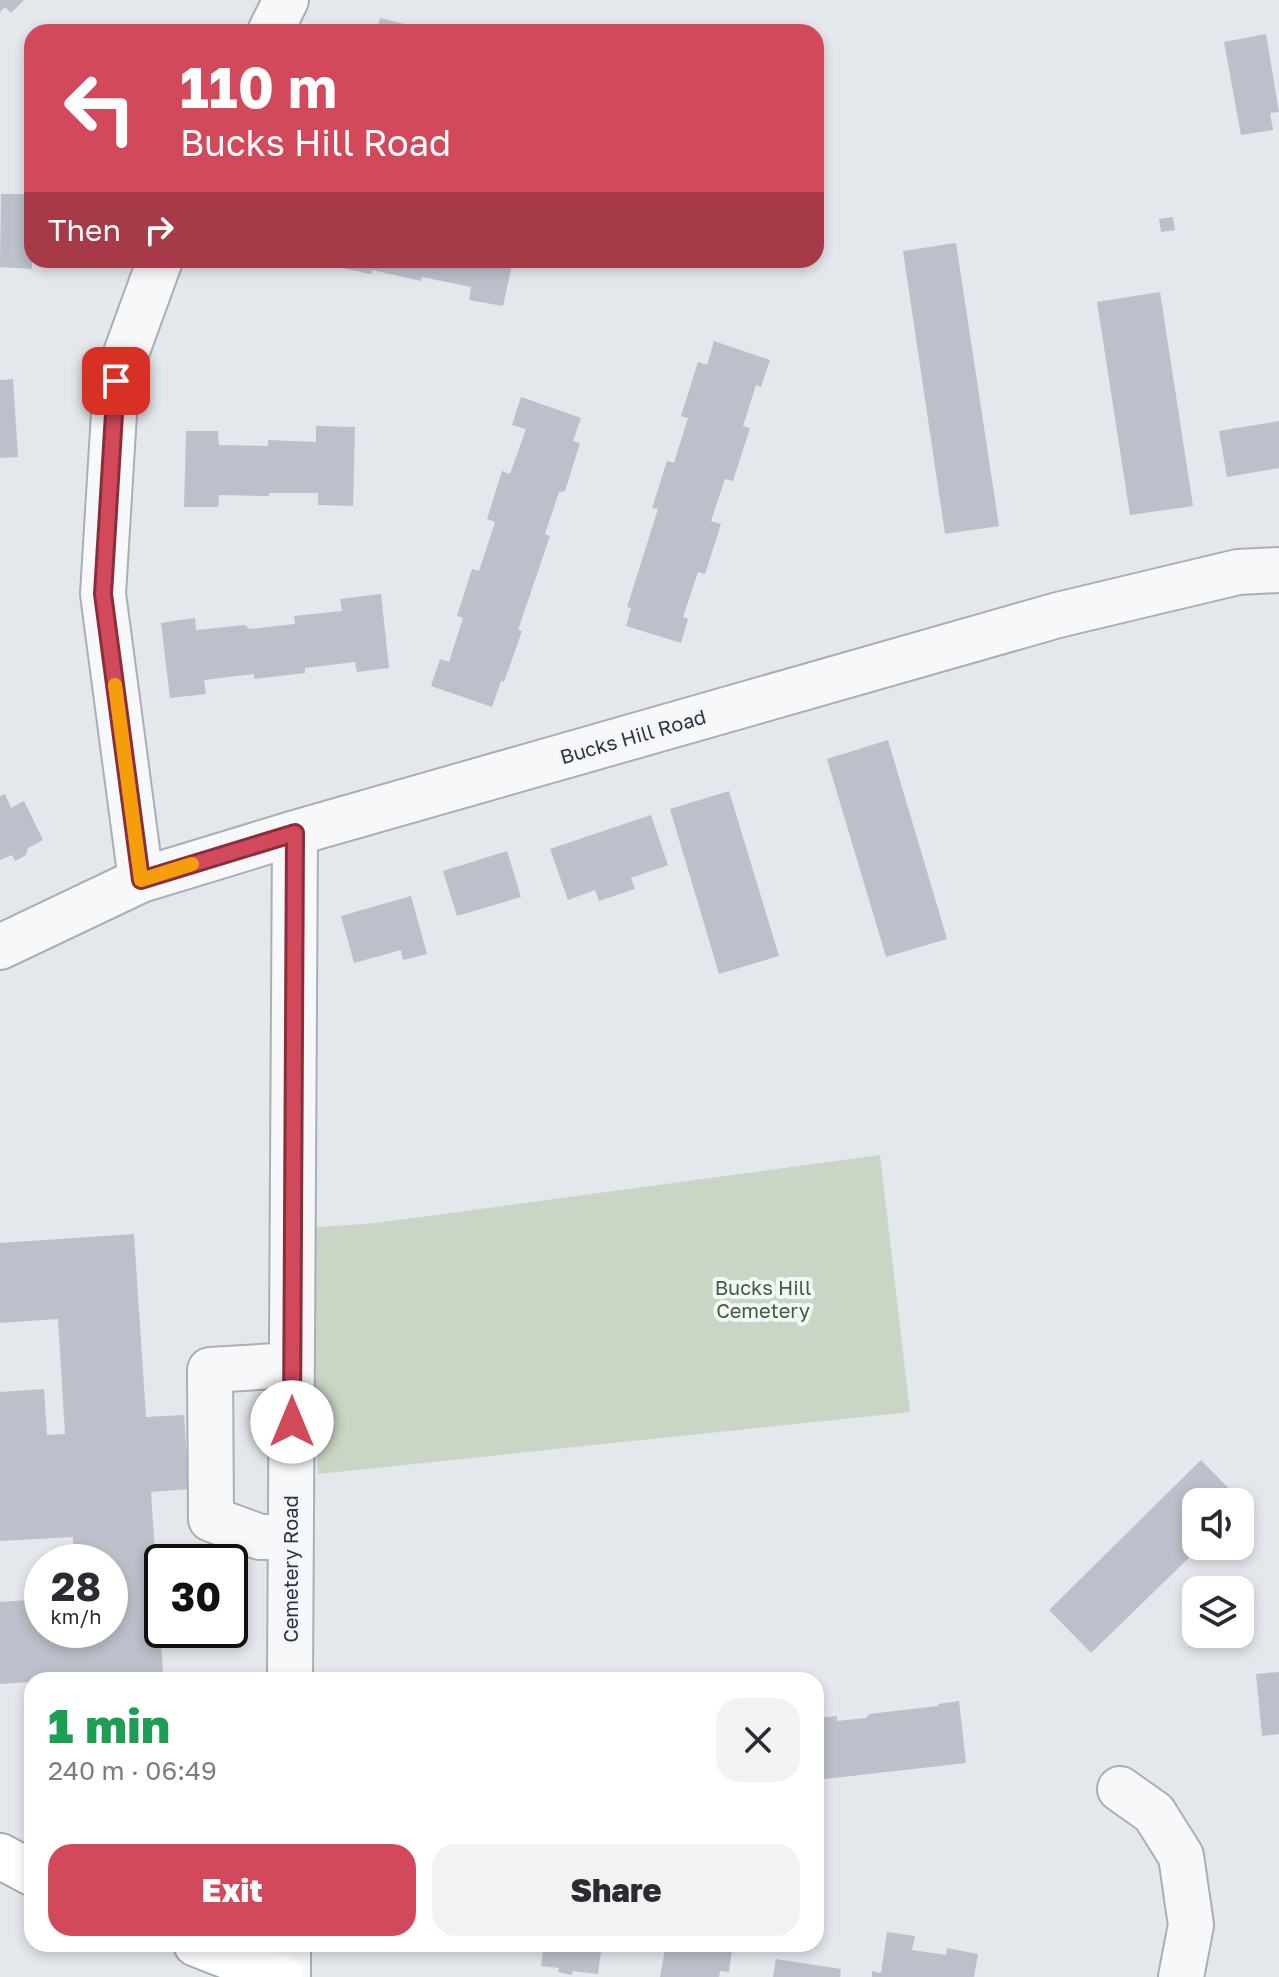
<!DOCTYPE html>
<html lang="en">
<head>
<meta charset="utf-8">
<style>
  body { margin:0; font-family:"Golos Text",sans-serif; background:#f2f2f3; color:#2b2b33; height:100vh; display:flex; flex-direction:column; font-size:30px; white-space:nowrap }
  * { box-sizing:border-box; margin:0 }
  p { font-size:26px; color:#7c7c81 }
  .icon { flex:none; width:44px; height:44px; fill:none; stroke:currentColor; stroke-width:2; stroke-linecap:round; stroke-linejoin:round }
  .map { position:relative; flex:1; overflow:hidden }
  .panel { position:absolute; left:24px; top:1672px; width:800px; height:280px; display:flex; flex-direction:column; background:#fff; border-radius:24px; box-shadow:0 4px 12px #0003 }
  .panel>* { flex:none }
  .guide { position:absolute; left:24px; top:24px; width:800px; height:244px; border-radius:24px; box-shadow:0 4px 12px #0003; background:#d1495b; color:#fff; overflow:hidden }
  .tools { position:absolute; left:1182px; top:1488px; display:grid; gap:16px }
  .tools a { display:grid; place-items:center; width:72px; height:72px; border-radius:16px; background:#fff; box-shadow:0 4px 12px #0003; font-size:40px }
  .speed { position:absolute; left:24px; top:1544px; display:flex; gap:16px; font-size:40px; font-weight:700; text-align:center }
  .speed>* { display:grid; place-content:center; width:104px; height:104px; border-radius:50%; background:#fff; box-shadow:0 4px 12px #0003; line-height:1 }
  .speed small { font-size:20px; font-weight:400 }
  .speed .limit { border:4px solid #111; border-radius:12px; background:#fff; color:#111 }
  .pin { position:absolute; display:grid; place-items:center; width:68px; height:68px; color:#fff; margin:-34px; border-radius:16px; box-shadow:0 4px 12px #0006 }
  .me { position:absolute; width:88px; margin:-44px; rotate:0deg; stroke-linejoin:round; filter:drop-shadow(0 0 6px #0008) }
  .turn { display:flex; align-items:center; gap:28px; height:168px; padding:0 24px; font-size:36px }
  .turn .icon { width:104px; height:104px; stroke-width:2.5 }
  .turn b { display:block; font-size:56px; line-height:68px }
  .then { display:flex; align-items:center; height:76px; padding:0 24px; background:#0003; gap:16px; font-size:30px }
  .round { display:grid; place-items:center; flex:none; width:84px; height:84px; border-radius:24px; background:#f2f2f3 }
  .summary { display:flex; align-items:center; justify-content:space-between; height:136px; padding:0 24px }
  h1 { font-size:48px; font-weight:800; line-height:60px; color:#1e9e55 }
  .cta { display:flex; gap:16px; margin-top:auto; padding:16px 24px }
  .cta a { flex:1; height:92px; border-radius:24px; background:#d1495b; color:#fff; font-size:32px; font-weight:800; line-height:92px; text-align:center }
  .cta a+a { background:#f2f2f3; color:#2b2b33 }
  .map>svg:first-child { display:block }
</style>
</head>
<body>
<div class="map">
<svg width="1279" height="1977" viewBox="0 0 1279 1977">
  <rect width="100%" height="100%" fill="#e4e7ec"/>
  <path fill="#c9d6c5" d="M 880,1155 L 910,1412 L 318,1474 L 307,1228 L 376,1223 Z"/>
  <path fill="#bbc0ca" d="M 0,0 L 24,0 L 11,13 L 5,7 L 0,12 Z
    M 380,18 L 413,26 L 412,32 L 376,32 Z
    M 1266,34 L 1279,112 L 1270,113 L 1273,130 L 1241,135 L 1224,42 Z
    M 1,194 L 32,194 L 32,269 L 0,267 Z
    M 1173,217 L 1175,230 L 1161,232 L 1159,219 Z
    M 956,243 L 999,526 L 945,534 L 903,251 Z
    M 294,260 L 513,260 L 503,306 L 469,300 L 471,287 L 422,277 L 421,281 L 372,270 L 371,274 L 322,264 L 321,267 Z
    M 1160,292 L 1193,506 L 1130,515 L 1097,302 Z
    M 714,341 L 770,360 L 761,387 L 756,385 L 743,426 L 750,428 L 733,481 L 725,479 L 711,521 L 721,524 L 705,574 L 698,572 L 683,617 L 688,619 L 681,643 L 626,626 L 631,608 L 627,607 L 658,509 L 652,508 L 667,461 L 674,463 L 688,418 L 681,416 L 698,362 L 707,365 Z
    M 13,379 L 18,457 L 0,458 L 0,380 Z
    M 521,397 L 581,418 L 573,441 L 580,443 L 565,491 L 559,492 L 545,534 L 550,536 L 518,630 L 522,631 L 504,682 L 501,681 L 492,707 L 431,686 L 440,659 L 449,662 L 463,618 L 457,616 L 472,569 L 479,571 L 495,522 L 487,519 L 502,471 L 510,474 L 526,429 L 512,425 Z
    M 1279,421 L 1279,468 L 1227,477 L 1219,431 Z
    M 316,426 L 355,427 L 353,506 L 318,505 L 318,493 L 269,493 L 269,496 L 219,495 L 218,507 L 184,507 L 186,431 L 218,431 L 219,445 L 268,446 L 268,440 L 316,442 Z
    M 381,594 L 389,668 L 357,672 L 355,662 L 305,668 L 305,673 L 254,679 L 254,674 L 204,680 L 206,694 L 170,698 L 161,623 L 195,618 L 196,630 L 245,625 L 249,629 L 295,624 L 294,616 L 342,611 L 340,599 Z
    M 888,740 L 947,939 L 886,957 L 827,759 Z
    M 729,791 L 779,956 L 719,974 L 670,809 Z
    M 5,794 L 11,808 L 24,801 L 43,840 L 28,848 L 26,855 L 15,861 L 12,855 L 0,860 L 0,796 Z
    M 651,815 L 668,865 L 631,878 L 635,889 L 599,901 L 595,890 L 568,900 L 550,849 Z
    M 507,851 L 521,897 L 457,916 L 443,871 Z
    M 411,896 L 427,954 L 403,960 L 401,950 L 354,963 L 341,916 Z
    M 134,1234 L 146,1417 L 184,1415 L 189,1489 L 151,1492 L 163,1673 L 0,1684 L 0,1602 L 42,1599 L 42,1630 L 110,1630 L 110,1562 L 74,1562 L 73,1537 L 0,1541 L 0,1392 L 44,1389 L 47,1435 L 65,1434 L 58,1319 L 0,1323 L 0,1243 Z
    M 1201,1460 L 1244,1504 L 1240,1508 L 1240,1502 L 1196,1502 L 1196,1546 L 1201,1546 L 1091,1653 L 1049,1610 Z
    M 1279,1672 L 1279,1734 L 1262,1736 L 1256,1674 Z
    M 959,1701 L 966,1763 L 816,1780 L 816,1718 L 837,1716 L 837,1721 L 866,1718 L 869,1714 L 938,1706 L 938,1704 Z
    M 887,1932 L 915,1936 L 912,1950 L 946,1955 L 947,1948 L 978,1954 L 974,1977 L 872,1977 L 872,1971 L 881,1973 Z
    M 544,1944 L 602,1944 L 598,1974 L 573,1971 L 572,1975 L 558,1972 L 559,1968 L 541,1966 Z
    M 666,1944 L 725,1944 L 724,1948 L 732,1949 L 729,1972 L 720,1971 L 719,1977 L 660,1977 Z
    M 776,1959 L 841,1969 L 840,1977 L 773,1977 Z"/>
  <g fill="none" stroke-linecap="round" stroke-linejoin="round">
    <defs>
      <path id="minor" d="M 270,32 L 286,0
        M 141,880 L 103,594 L 116,381 L 160,260
        M 0,947 L 141,880 L 295,833 L 1058,615 L 1238,572 L 1279,570
        M 291,1537 L 260,1537 L 211,1519 L 210,1370 L 292,1365
        M 290,1680 L 295,833
        M 1120,1789 L 1154,1813 L 1181,1856 L 1191,1925 L 1181,1977
        M 288,1977 L 288,1944"/>
      <path id="major" d="M 0,1856 L 32,1873
        M 196,1944 L 281,1977"/>
    </defs>
    <use href="#minor" stroke="#a9aeb7" stroke-width="48"/>
    <use href="#major" stroke="#a3abb8" stroke-width="48"/>
    <use href="#minor" stroke="#f7f8fa" stroke-width="44"/>
    <use href="#major" stroke="#fff" stroke-width="44"/>
  </g>
  <g fill="none" stroke-linecap="round" stroke-linejoin="round">
    <defs>
      <path id="route" d="M 116,381 L 103,594 L 141,880 L 295,833 L 292,1422"/>
    </defs>
    <use href="#route" stroke="#882f3b" stroke-width="20"/>
    <use href="#route" stroke="#d1495b" stroke-width="14"/>
    <path stroke="#f59e0b" stroke-width="14" d="M 115,685 L 141,880 L 192,864"/>
  </g>
  <g text-anchor="middle" stroke-width="8" stroke-linejoin="round" paint-order="stroke">
    <g font-size="20" fill="#2b3445" stroke="#f4f6f9">
      <text transform="translate(633 737) rotate(-16)" y="7">Bucks Hill Road</text>
      <text transform="translate(291 1569) rotate(-90)" y="7">Cemetery Road</text>
    </g>
    <g font-size="20" fill="#3f6138" stroke="#f4f6f9">
      <text x="763" y="1295">Bucks Hill<tspan x="763" dy="23">Cemetery</tspan></text>
    </g>
  </g>
</svg>
<div class="tools">
<a><svg class="icon" aria-label="sound" viewBox="0 0 24 24"><path d="M4 9h4l5-4v14l-5-4H4zM17 9q2 3 0 6"/></svg></a>
<a><svg class="icon" aria-label="layers" viewBox="0 0 24 24"><path d="M12 4l9 5-9 5-9-5zM3 14l9 5 9-5"/></svg></a>
</div>
<div class="speed"><div>28<small>km/h</small></div><div class="limit">30</div></div>
<div class="pin" style="left:116px;top:381px;background:#d93025"><svg class="icon" aria-label="arrive" viewBox="0 0 24 24"><path d="M6 21V4h12l-3 4 3 4H6"/></svg></div>
<svg class="me" style="left:292px;top:1422px" viewBox="-20 -20 40 40"><circle r="19" fill="#fff"/><path d="M0-13L10 11 0 6-10 11z" fill="#d1495b"/></svg>
<div class="guide">
<div class="turn"><svg class="icon" aria-label="left" viewBox="0 0 24 24"><path d="M17 20v-9H6M10 6l-5 5 5 5"/></svg><div><b>110 m</b>Bucks Hill Road</div></div>
<div class="then">Then<svg class="icon" aria-label="right" viewBox="0 0 24 24"><path d="M7 20v-9h11M14 6l5 5-5 5"/></svg></div>
</div>
<section class="panel">
<div class="summary"><div><h1>1 min</h1><p>240 m · 06:49</p></div><a class="round"><svg class="icon" aria-label="close" viewBox="0 0 24 24"><path d="M6 6l12 12M18 6L6 18"/></svg></a></div>
<div class="cta"><a>Exit</a><a>Share</a></div>
</section>
</div>
</body>
</html>
